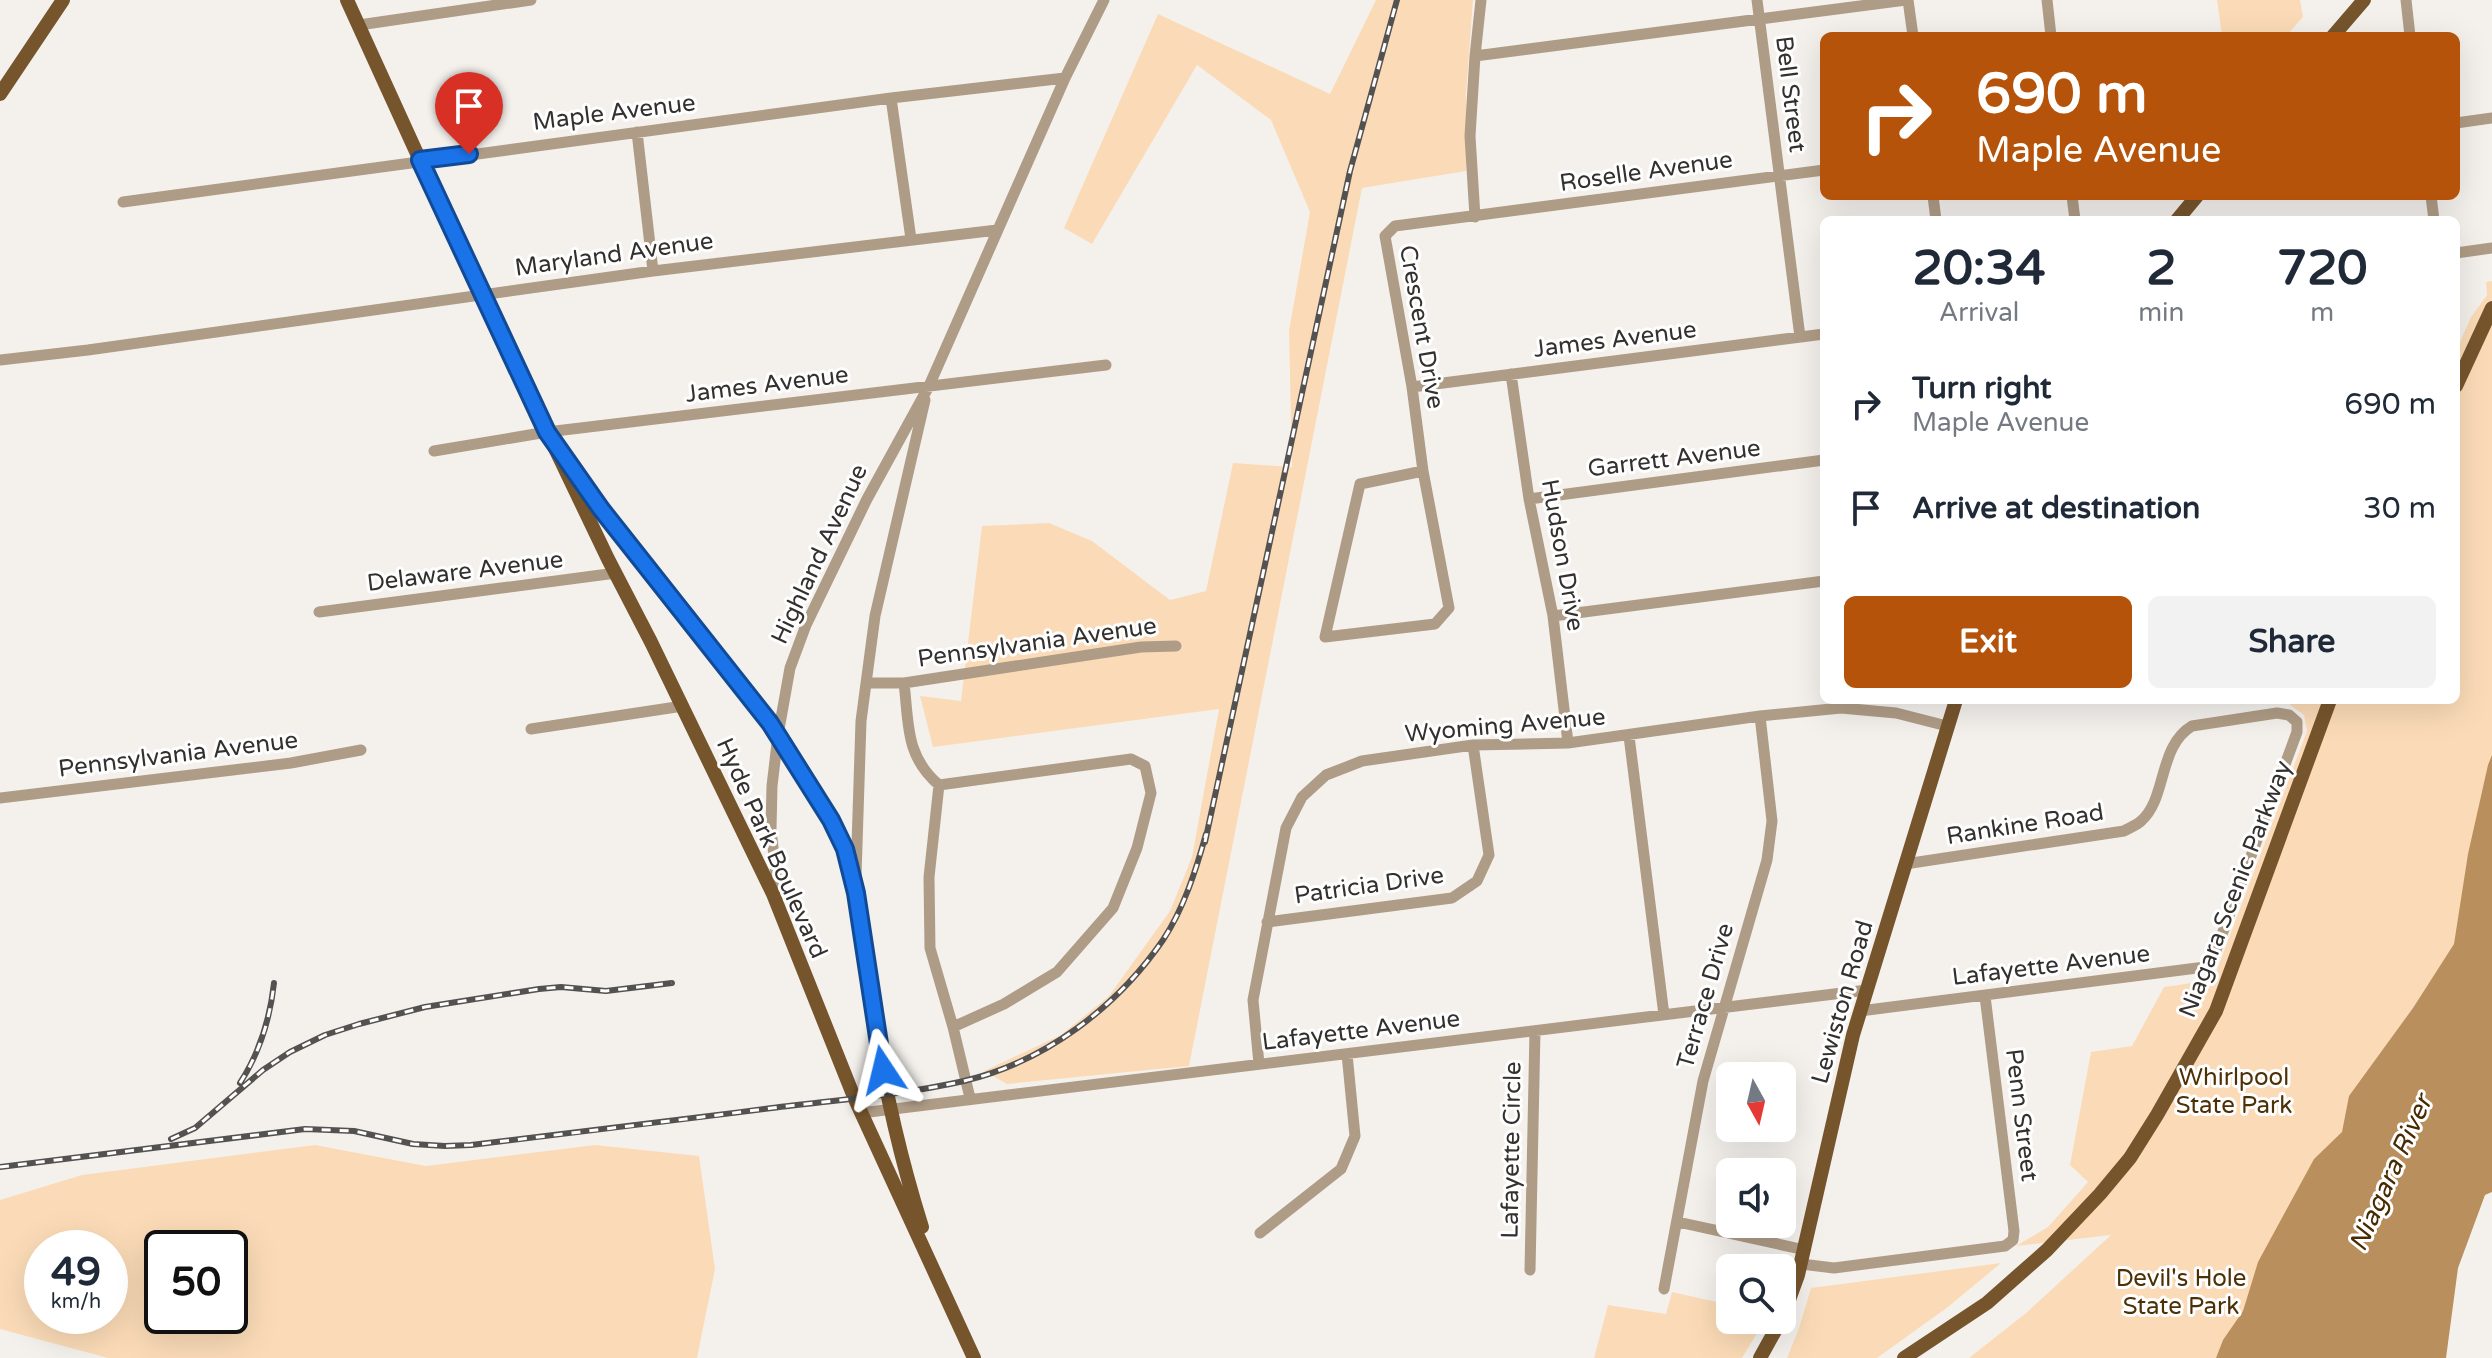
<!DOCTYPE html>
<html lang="en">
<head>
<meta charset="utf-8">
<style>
  body { margin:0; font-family:"Varela Round",sans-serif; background:#f2f2f3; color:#1f2937; height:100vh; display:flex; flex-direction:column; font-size:30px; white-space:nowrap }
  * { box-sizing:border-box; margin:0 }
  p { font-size:26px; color:#747a83 }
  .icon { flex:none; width:44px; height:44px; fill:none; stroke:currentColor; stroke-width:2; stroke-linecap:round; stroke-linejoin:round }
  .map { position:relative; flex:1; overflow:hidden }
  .sheet { position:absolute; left:1820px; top:216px; width:640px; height:488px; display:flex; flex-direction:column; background:#fff; border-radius:12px; box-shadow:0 8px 32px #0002 }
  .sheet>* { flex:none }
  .hud { position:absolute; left:1820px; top:32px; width:640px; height:168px; border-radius:12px; box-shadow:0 8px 32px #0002; background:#b45309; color:#fff; overflow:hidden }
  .needle { width:52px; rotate:172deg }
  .tools { position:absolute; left:1716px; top:1062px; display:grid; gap:16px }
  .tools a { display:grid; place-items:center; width:80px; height:80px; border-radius:12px; background:#fff; box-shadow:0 8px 32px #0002; font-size:40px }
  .speed { position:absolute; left:24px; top:1230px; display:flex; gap:16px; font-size:40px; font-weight:700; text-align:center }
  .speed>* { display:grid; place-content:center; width:104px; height:104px; border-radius:50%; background:#fff; box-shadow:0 8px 32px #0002; line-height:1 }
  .speed small { font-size:20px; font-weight:400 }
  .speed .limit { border:4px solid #111; border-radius:12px; background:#fff; color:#111 }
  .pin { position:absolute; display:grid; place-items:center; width:68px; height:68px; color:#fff; margin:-82px -34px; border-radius:50% 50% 50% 0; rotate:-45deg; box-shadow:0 0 8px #0007 }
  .pin .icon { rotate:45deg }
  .me { position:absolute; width:88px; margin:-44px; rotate:350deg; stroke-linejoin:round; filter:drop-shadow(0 0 6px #0008) }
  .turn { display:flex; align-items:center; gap:28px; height:168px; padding:0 24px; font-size:36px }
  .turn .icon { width:104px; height:104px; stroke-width:2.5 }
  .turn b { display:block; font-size:56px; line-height:68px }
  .eta { display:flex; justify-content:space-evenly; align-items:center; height:136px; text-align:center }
  .eta b { font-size:48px; font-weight:800; line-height:56px }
  .action { display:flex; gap:16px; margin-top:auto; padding:16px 24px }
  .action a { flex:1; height:92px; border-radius:12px; background:#b45309; color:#fff; font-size:32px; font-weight:800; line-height:92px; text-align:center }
  .action a+a { background:#f2f2f3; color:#1f2937 }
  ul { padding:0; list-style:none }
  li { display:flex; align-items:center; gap:24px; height:104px; padding:0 24px }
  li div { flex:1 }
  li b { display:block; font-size:30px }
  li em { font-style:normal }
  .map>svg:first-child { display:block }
</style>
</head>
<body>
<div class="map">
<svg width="2492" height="1358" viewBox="0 0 2492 1358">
  <rect width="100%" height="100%" fill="#f4f1ed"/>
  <path fill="#fbdbb7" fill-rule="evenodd" d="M 1376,0 L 1473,0 L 1466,94 L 1466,171 L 1362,188 L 1189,1066 L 1007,1084 L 984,1071 L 1061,1035 L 1109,996 L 1170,911 L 1192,857 L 1219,709 L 933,747 L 920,696 L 961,701 L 982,526 L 1049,523 L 1092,541 L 1170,600 L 1206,591 L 1233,463 L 1292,467 L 1289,331 L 1310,212 L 1271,120 L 1197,65 L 1092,244 L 1064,228 L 1158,14 L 1330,94 Z
    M 2217,0 L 2300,0 L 2303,17 L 2286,36 L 2222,36 Z
    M 2492,281 L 2492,780 L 2462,933 L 2352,1103 L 2337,1146 L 2227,1358 L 1969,1358 L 2026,1313 L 2111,1235 L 2016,1246 L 2048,1227 L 2088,1182 L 2070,1165 L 2091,1052 L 2132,1046 L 2164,987 L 2213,980 L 2307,731 L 2304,715 L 2290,705 L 2291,700 L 2456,700 L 2456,351 L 2471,317 L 2487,295 L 2486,282 Z
    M 315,1145 L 426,1166 L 595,1145 L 699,1156 L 715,1269 L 697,1358 L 108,1358 L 0,1329 L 0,1200 L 82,1175 ZM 110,1248 L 110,1316 L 42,1316 L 42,1248 ZM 230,1248 L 230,1316 L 162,1316 L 162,1248 Z
    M 2001,1263 L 1948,1307 L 1877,1358 L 1787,1358 L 1799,1328 L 1811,1288 Z
    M 1672,1292 L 1730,1305 L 1730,1320 L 1765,1320 L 1742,1358 L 1594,1358 L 1608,1305 L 1666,1314 Z"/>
  <path fill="#b98f5d" d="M 2492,755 L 2492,1192 L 2485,1195 L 2458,1268 L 2446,1358 L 2216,1358 L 2223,1340 L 2243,1311 L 2258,1262 L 2314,1159 L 2342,1132 L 2349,1096 L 2413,1008 L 2454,944 L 2468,854 L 2488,765 Z"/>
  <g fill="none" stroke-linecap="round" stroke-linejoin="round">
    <path stroke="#af9c86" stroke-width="11" d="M 1757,0 L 1800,337
      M 1908,0 L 1913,36
      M 2047,0 L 2051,36
      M 2406,0 L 2410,36
      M 359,25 L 531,0
      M 1475,56 L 1906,0
      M 891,98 L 911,239
      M 2456,123 L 2492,118
      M 637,132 L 653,271
      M 1933,196 L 1936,220
      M 2072,196 L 2075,220
      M 2431,196 L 2434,220
      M 123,202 L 891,98 L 1065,78
      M 1475,217 L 1470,136 L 1475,56 L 1481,0
      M 2456,253 L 2492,248
      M 0,360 L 88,350 L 653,271 L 997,230
      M 1511,374 L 1529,499 L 1553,616 L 1568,743
      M 1412,387 L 1824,334
      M 434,451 L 547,432 L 1106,365
      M 1423,471 L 1412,387 L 1385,236 L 1395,226 L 1824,170
      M 1423,471 L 1449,608 L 1435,624 L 1325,637 L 1360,484 Z
      M 1529,499 L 1824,460
      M 319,612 L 616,573
      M 1553,616 L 1824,581
      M 867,683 L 904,683 C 909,724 905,756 939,785 L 929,877 L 930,948 L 953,1027
      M 904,683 L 1141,647 L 1176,646
      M 531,729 L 683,706
      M 1629,736 L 1664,1015
      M 939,785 L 1131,759 L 1145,766 L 1151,793 L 1137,848 L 1113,908 L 1057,972 L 1004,1004 L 953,1027 L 970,1098
      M 0,798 L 291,763 L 361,750
      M 856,876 L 861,721 L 875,616 L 925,400
      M 773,894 L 776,875 L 771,829 L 772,786 L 778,735 L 790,668 L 806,625 L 867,499 L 929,386 L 1065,78 L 1104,0
      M 1267,922 L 1452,898 L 1477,881 L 1489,855 L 1473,745
      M 1860,1011 L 2205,967 L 2213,958 L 2224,929 L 2297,732 L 2297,722 L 2289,715 L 2277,713 L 2192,726 C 2158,746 2167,799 2141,821 C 2137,825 2129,828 2124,831 L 1905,864
      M 1259,1064 L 1253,1000 L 1286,828 L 1302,797 L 1326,775 L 1362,761 L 1473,745 L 1568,743 L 1760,716 L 1841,708 L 1896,713 L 1947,726
      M 861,1113 L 1867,990
      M 1678,1222 L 1805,1250
      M 1260,1233 L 1341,1169 L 1355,1136 L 1347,1054
      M 1801,1264 L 1834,1268 L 2005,1246 L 2013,1240 L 2014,1231 L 1985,996
      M 1530,1270 L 1535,1031
      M 1664,1289 L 1703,1081 L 1767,860 L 1772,821 L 1760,716"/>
    <path stroke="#76552d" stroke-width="14" d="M 347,0 L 481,294 L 608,559 L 651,642 L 773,894 L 854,1097 L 974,1358
      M 2333,36 L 2364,0
      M 0,94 L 63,0
      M 2177,220 L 2197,196
      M 2456,386 L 2492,308
      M 573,469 C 643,570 729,660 796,764 C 813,791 832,818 844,848 C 864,895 866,969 874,1021 C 885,1090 901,1160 922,1227
      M 1782,1319 L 1798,1275 L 1853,1035 L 1956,700
      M 1760,1358 L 1781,1320
      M 1904,1358 L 1987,1303 L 2047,1250 L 2100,1194 L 2130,1158 L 2157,1115 L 2216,1011 L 2330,700"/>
    <defs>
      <path id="rail" d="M 1205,842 L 1350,171 L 1397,0
        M 240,1083 C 260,1052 270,1019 274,983
        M 171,1139 L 195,1128 L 263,1070 L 290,1052 L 325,1035 L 359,1024 L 425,1007 L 539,989 L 561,987 L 606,991 L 672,983
        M 0,1167 L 305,1129 L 354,1131 L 413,1144 L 445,1146 L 471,1145 C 572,1133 672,1121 772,1108 C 836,1100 902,1095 964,1081 C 1045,1062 1117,1007 1163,940 C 1184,908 1196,870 1206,834"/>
    </defs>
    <use href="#rail" stroke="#545250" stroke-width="6"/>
    <use href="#rail" stroke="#fffefe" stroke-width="3" stroke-dasharray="9" stroke-linecap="butt"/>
  </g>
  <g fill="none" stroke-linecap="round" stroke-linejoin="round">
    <defs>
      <path id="route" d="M 469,154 L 420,160 L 547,432 L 601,509 L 770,723 L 831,820 L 845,849 L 856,893 L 883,1070"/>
    </defs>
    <use href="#route" stroke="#114b97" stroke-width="20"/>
    <use href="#route" stroke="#1a73e8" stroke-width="14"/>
  </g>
  <g text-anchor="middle" stroke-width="6" stroke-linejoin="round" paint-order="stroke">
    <g font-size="24" fill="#32312f" stroke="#fffefe">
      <text transform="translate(1791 94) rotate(83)" y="8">Bell Street</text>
      <text transform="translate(614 112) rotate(-7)" y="8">Maple Avenue</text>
      <text transform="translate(1646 171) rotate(-8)" y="8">Roselle Avenue</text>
      <text transform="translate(614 254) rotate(-8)" y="8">Maryland Avenue</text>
      <text transform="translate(1422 327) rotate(80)" y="8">Crescent Drive</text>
      <text transform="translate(1615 339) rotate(-7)" y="8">James Avenue</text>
      <text transform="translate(767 384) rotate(-7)" y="8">James Avenue</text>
      <text transform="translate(1674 458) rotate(-7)" y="8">Garrett Avenue</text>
      <text transform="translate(819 554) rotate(-65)" y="8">Highland Avenue</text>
      <text transform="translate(1563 555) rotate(80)" y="8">Hudson Drive</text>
      <text transform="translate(465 571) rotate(-7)" y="8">Delaware Avenue</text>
      <text transform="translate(1037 642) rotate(-8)" y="8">Pennsylvania Avenue</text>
      <text transform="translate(1505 725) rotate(-5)" y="8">Wyoming Avenue</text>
      <text transform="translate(178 754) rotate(-7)" y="8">Pennsylvania Avenue</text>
      <text transform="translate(2025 824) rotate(-9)" y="8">Rankine Road</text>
      <text transform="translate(772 848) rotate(66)" y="8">Hyde Park Boulevard</text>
      <text transform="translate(1369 885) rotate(-8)" y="8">Patricia Drive</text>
      <text transform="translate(2235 889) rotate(-69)" y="8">Niagara Scenic Parkway</text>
      <text transform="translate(2051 965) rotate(-7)" y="8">Lafayette Avenue</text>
      <text transform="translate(1705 996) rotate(-74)" y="8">Terrace Drive</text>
      <text transform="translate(1842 1002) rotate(-74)" y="8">Lewiston Road</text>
      <text transform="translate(1361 1030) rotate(-7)" y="8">Lafayette Avenue</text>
      <text transform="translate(2022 1115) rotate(83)" y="8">Penn Street</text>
      <text transform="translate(1511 1150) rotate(-89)" y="8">Lafayette Circle</text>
    </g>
    <g font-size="24" fill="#4d3006" stroke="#fffefe">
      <text x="2234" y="1085">Whirlpool<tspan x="2234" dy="28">State Park</tspan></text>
      <text x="2181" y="1286">Devil's Hole<tspan x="2181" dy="28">State Park</tspan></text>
    </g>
    <g font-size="26" font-style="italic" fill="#472a00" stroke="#fffefe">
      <text transform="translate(2390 1173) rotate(-66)" y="9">Niagara River</text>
    </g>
  </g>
</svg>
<div class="tools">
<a><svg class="needle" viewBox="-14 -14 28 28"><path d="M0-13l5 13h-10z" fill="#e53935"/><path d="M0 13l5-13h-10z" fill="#747a83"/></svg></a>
<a><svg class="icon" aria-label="sound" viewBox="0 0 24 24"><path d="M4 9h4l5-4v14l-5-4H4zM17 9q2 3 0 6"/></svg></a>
<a><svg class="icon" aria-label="search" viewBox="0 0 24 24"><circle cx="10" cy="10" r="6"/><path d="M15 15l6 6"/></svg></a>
</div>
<div class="speed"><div>49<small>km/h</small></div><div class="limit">50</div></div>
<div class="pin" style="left:469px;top:154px;background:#d93025"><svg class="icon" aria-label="arrive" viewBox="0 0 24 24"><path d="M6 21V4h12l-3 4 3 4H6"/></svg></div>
<svg class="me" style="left:883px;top:1070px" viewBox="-20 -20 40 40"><path d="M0-17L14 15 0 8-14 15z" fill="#1a73e8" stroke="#fff" stroke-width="4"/></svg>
<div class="hud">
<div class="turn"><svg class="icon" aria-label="right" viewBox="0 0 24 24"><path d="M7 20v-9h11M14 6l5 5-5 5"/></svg><div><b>690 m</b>Maple Avenue</div></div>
</div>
<section class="sheet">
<div class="eta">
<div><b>20:34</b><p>Arrival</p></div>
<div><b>2</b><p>min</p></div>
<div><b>720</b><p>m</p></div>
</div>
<ul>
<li><svg class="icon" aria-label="right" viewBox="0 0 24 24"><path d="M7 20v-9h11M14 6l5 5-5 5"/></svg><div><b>Turn right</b><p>Maple Avenue</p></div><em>690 m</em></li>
<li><svg class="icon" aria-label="arrive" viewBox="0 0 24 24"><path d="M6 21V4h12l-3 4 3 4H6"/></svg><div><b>Arrive at destination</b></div><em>30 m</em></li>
</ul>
<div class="action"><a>Exit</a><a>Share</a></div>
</section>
</div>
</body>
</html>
